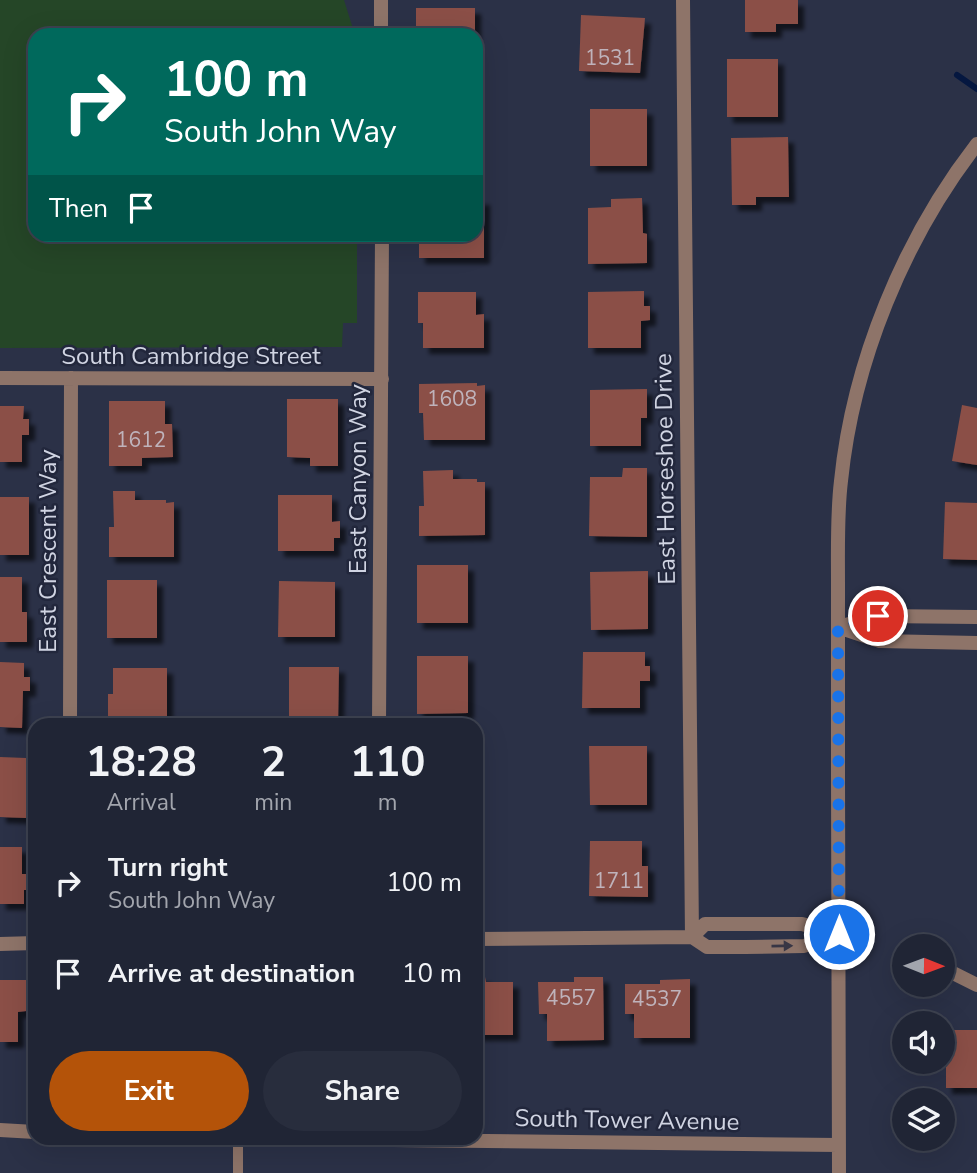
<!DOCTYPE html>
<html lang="en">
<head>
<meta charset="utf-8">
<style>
  body { margin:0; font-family:"Nunito Sans",sans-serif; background:#282d3d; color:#f1f3f6; height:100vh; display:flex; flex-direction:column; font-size:26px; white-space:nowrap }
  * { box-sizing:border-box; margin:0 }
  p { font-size:23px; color:#a2a5ad }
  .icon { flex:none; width:38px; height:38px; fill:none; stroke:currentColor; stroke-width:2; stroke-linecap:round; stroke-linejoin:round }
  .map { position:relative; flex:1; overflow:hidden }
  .panel { position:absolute; left:28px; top:718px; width:455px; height:427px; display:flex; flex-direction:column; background:#202535; border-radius:21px; box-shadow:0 7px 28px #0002,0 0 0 2px #3d4250 }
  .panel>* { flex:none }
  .hud { position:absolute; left:28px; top:28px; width:455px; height:214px; border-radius:21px; box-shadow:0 7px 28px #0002,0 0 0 2px #3d4250; background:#00695c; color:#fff; overflow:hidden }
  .needle { width:46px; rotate:91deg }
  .fabs { position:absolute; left:892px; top:934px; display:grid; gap:14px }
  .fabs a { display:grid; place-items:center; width:63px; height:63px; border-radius:50%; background:#202535; box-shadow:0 7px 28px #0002,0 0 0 2px #3d4250; font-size:35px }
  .pin { position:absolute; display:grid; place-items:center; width:60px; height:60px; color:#fff; margin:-30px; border:4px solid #fff; border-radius:50%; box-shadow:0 2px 7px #0007 }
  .me { position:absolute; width:77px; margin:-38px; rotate:0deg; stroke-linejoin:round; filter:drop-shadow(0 0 5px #0008) }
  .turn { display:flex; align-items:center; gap:24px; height:147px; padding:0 21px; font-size:32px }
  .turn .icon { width:91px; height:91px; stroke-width:2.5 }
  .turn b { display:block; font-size:49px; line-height:60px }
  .then { display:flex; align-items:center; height:66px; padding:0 21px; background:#0003; gap:14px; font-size:26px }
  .eta { display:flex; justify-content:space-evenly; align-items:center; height:119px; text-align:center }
  .eta b { font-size:42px; font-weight:700; line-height:49px }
  .button { display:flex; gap:14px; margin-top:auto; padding:14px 21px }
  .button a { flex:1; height:80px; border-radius:42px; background:#b45309; color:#fff; font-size:28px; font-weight:700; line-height:80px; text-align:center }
  .button a+a { background:#282d3d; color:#f1f3f6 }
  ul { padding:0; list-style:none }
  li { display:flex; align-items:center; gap:21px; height:91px; padding:0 21px }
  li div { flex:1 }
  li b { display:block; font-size:26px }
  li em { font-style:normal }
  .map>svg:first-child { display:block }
</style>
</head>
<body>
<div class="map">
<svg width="977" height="1173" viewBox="0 0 977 1173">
  <defs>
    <filter id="shadow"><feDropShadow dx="6" dy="6" stdDeviation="2" flood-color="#0009"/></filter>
  </defs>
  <rect width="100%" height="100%" fill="#2b3147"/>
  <path fill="#254627" d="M 0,0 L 344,0 L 355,35 L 35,35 L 35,234 L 357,235 L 357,323 L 343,323 L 342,347 L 0,348 Z"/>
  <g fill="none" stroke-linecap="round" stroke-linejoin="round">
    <path stroke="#051740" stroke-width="6" d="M 957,75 L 977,89"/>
  </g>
  <path fill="#8b4f46" filter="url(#shadow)" d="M 745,0 L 798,0 L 798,24 L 776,24 L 776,32 L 745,32 Z
    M 416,8 L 475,8 L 475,35 L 416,35 Z
    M 581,15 L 645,18 L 640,73 L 579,71 Z
    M 727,59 L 778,59 L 778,117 L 727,117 Z
    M 590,109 L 647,109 L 647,166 L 590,166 Z
    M 788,137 L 789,197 L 756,197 L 756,205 L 732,205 L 731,138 Z
    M 642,198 L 643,233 L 647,234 L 647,263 L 588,264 L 588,208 L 611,207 L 611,199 Z
    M 476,199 L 484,199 L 484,258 L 419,258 L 419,234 L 476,234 Z
    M 644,291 L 644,306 L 650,306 L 650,320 L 641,321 L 641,348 L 588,348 L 588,292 Z
    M 418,292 L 476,292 L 476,315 L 484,314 L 484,348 L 423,348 L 423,323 L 418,323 Z
    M 477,383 L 477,386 L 485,385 L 485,440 L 424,440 L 423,413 L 419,413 L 419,384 Z
    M 647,389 L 647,418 L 641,418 L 641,446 L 590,446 L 590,390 Z
    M 287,399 L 338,399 L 338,466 L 310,466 L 310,458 L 287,457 Z
    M 109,401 L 165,401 L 165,424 L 172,424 L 173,457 L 142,458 L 142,466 L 109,466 Z
    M 962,405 L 977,408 L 977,465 L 952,461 Z
    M 0,406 L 24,406 L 23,419 L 29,419 L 29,435 L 22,435 L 22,462 L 0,462 Z
    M 623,468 L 647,468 L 647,537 L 589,536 L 590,477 L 622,477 Z
    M 453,470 L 453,479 L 477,479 L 477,482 L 485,482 L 485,535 L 419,536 L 419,506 L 424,506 L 423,471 Z
    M 113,491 L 135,491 L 135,500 L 166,500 L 166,503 L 174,502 L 174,557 L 109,557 L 109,527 L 114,527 Z
    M 278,495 L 332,495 L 332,522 L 340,521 L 340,538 L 334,538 L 334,551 L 278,551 Z
    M 0,497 L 29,497 L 29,555 L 0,555 Z
    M 945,502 L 977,503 L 977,560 L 943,559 Z
    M 417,565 L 468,565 L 468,623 L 417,623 Z
    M 648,571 L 648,629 L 591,630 L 590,572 Z
    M 0,577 L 22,577 L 22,612 L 27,612 L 27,642 L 0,642 Z
    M 107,580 L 157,580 L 157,638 L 107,638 Z
    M 279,581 L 335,582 L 335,637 L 278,637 Z
    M 583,652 L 645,652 L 645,666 L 650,666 L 650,681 L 640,681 L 640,708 L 582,708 Z
    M 417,656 L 468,656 L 468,713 L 417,714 Z
    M 0,662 L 24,663 L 24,677 L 30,677 L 30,691 L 23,691 L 22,728 L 0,727 Z
    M 289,667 L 339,667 L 338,724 L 289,724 Z
    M 113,668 L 167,668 L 167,724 L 108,724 L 108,694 L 113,694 Z
    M 589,746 L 647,746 L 647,805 L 590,805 Z
    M 0,757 L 26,758 L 26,818 L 0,817 Z
    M 590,841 L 642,841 L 642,866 L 648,866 L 648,897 L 589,896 Z
    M 0,847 L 22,847 L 22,874 L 30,874 L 30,890 L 24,890 L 24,904 L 0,904 Z
    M 476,977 L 485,977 L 486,982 L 513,982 L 513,1035 L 476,1035 Z
    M 574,977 L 603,977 L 604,1040 L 547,1041 L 547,1014 L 539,1014 L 538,982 L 574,982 Z
    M 690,979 L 690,1038 L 634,1038 L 634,1014 L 625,1014 L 625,984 L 660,984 L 660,980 Z
    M 0,980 L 27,980 L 26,1011 L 18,1012 L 18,1042 L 0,1042 Z
    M 946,1030 L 977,1030 L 977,1088 L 946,1088 Z"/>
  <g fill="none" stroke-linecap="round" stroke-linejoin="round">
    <path stroke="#8e7469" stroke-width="10" d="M 238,1173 L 238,1138"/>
    <path stroke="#8e7469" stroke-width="14" d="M 381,0 L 381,35
      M 683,0 L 692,937
      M 0,378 L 382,379
      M 838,627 L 880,641 L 977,643
      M 838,627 L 879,616 L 977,617
      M 70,724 L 71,378
      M 379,724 L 382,234
      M 692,937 L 705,924 L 802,924 L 838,934
      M 476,939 L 692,937 L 707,947 L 745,947 L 804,946 L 839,934
      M 0,944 L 35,943
      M 945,969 L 977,985
      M 0,1130 L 35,1132
      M 205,1138 L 839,1145
      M 839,1173 C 839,1040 839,907 838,774 C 838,710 838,646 838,582 C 838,548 837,514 841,481 C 853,362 904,238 977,144"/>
  </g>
  <defs><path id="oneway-solid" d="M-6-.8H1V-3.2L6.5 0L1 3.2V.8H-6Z" transform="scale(1.75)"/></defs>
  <use fill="#383645" href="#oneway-solid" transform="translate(782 946) rotate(-1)"/>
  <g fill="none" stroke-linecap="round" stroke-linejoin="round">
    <path stroke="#1a73e8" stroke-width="12" stroke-dasharray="0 21.6" d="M 839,934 L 838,627 L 878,616"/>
  </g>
  <g text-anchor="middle" stroke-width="5" stroke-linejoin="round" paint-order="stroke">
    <g font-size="21" fill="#bfb3bb">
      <text x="610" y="65">1531</text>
      <text x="452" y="406">1608</text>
      <text x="141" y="447">1612</text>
      <text x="619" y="888">1711</text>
      <text x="571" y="1005">4557</text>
      <text x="657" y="1006">4537</text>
    </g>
    <g font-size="24" fill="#d0d4e2" stroke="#22273c">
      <text x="191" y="364">South Cambridge Street</text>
      <text transform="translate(665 469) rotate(-91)" y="8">East Horseshoe Drive</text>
      <text transform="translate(358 479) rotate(-90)" y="8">East Canyon Way</text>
      <text transform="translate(48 551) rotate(-90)" y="8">East Crescent Way</text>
      <text transform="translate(627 1120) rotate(1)" y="8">South Tower Avenue</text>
    </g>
  </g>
</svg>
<div class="fabs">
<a><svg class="needle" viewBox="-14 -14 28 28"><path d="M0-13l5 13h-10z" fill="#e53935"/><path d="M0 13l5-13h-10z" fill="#a2a5ad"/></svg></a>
<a><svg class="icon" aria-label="sound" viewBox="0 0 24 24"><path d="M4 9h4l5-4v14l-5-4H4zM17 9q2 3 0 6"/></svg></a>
<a><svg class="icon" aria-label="layers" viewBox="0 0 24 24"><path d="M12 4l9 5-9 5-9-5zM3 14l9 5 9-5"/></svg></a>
</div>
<div class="pin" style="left:878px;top:616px;background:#d93025"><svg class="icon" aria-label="arrive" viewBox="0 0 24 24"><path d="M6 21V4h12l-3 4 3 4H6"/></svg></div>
<svg class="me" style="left:839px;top:934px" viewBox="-20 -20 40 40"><circle r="17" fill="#1a73e8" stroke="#fff" stroke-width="3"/><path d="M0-11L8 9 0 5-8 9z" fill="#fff"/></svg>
<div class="hud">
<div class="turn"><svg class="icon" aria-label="right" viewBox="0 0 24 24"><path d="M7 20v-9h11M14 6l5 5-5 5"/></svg><div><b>100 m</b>South John Way</div></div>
<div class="then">Then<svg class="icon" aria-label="arrive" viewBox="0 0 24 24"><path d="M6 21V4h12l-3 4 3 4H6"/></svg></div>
</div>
<section class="panel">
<div class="eta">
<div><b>18:28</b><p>Arrival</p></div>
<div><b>2</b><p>min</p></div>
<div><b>110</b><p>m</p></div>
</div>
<ul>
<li><svg class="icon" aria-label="right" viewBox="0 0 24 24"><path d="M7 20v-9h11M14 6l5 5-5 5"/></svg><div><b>Turn right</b><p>South John Way</p></div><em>100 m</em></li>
<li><svg class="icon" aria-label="arrive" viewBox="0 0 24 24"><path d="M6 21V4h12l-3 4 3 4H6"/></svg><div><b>Arrive at destination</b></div><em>10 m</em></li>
</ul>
<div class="button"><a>Exit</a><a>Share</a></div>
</section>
</div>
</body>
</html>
